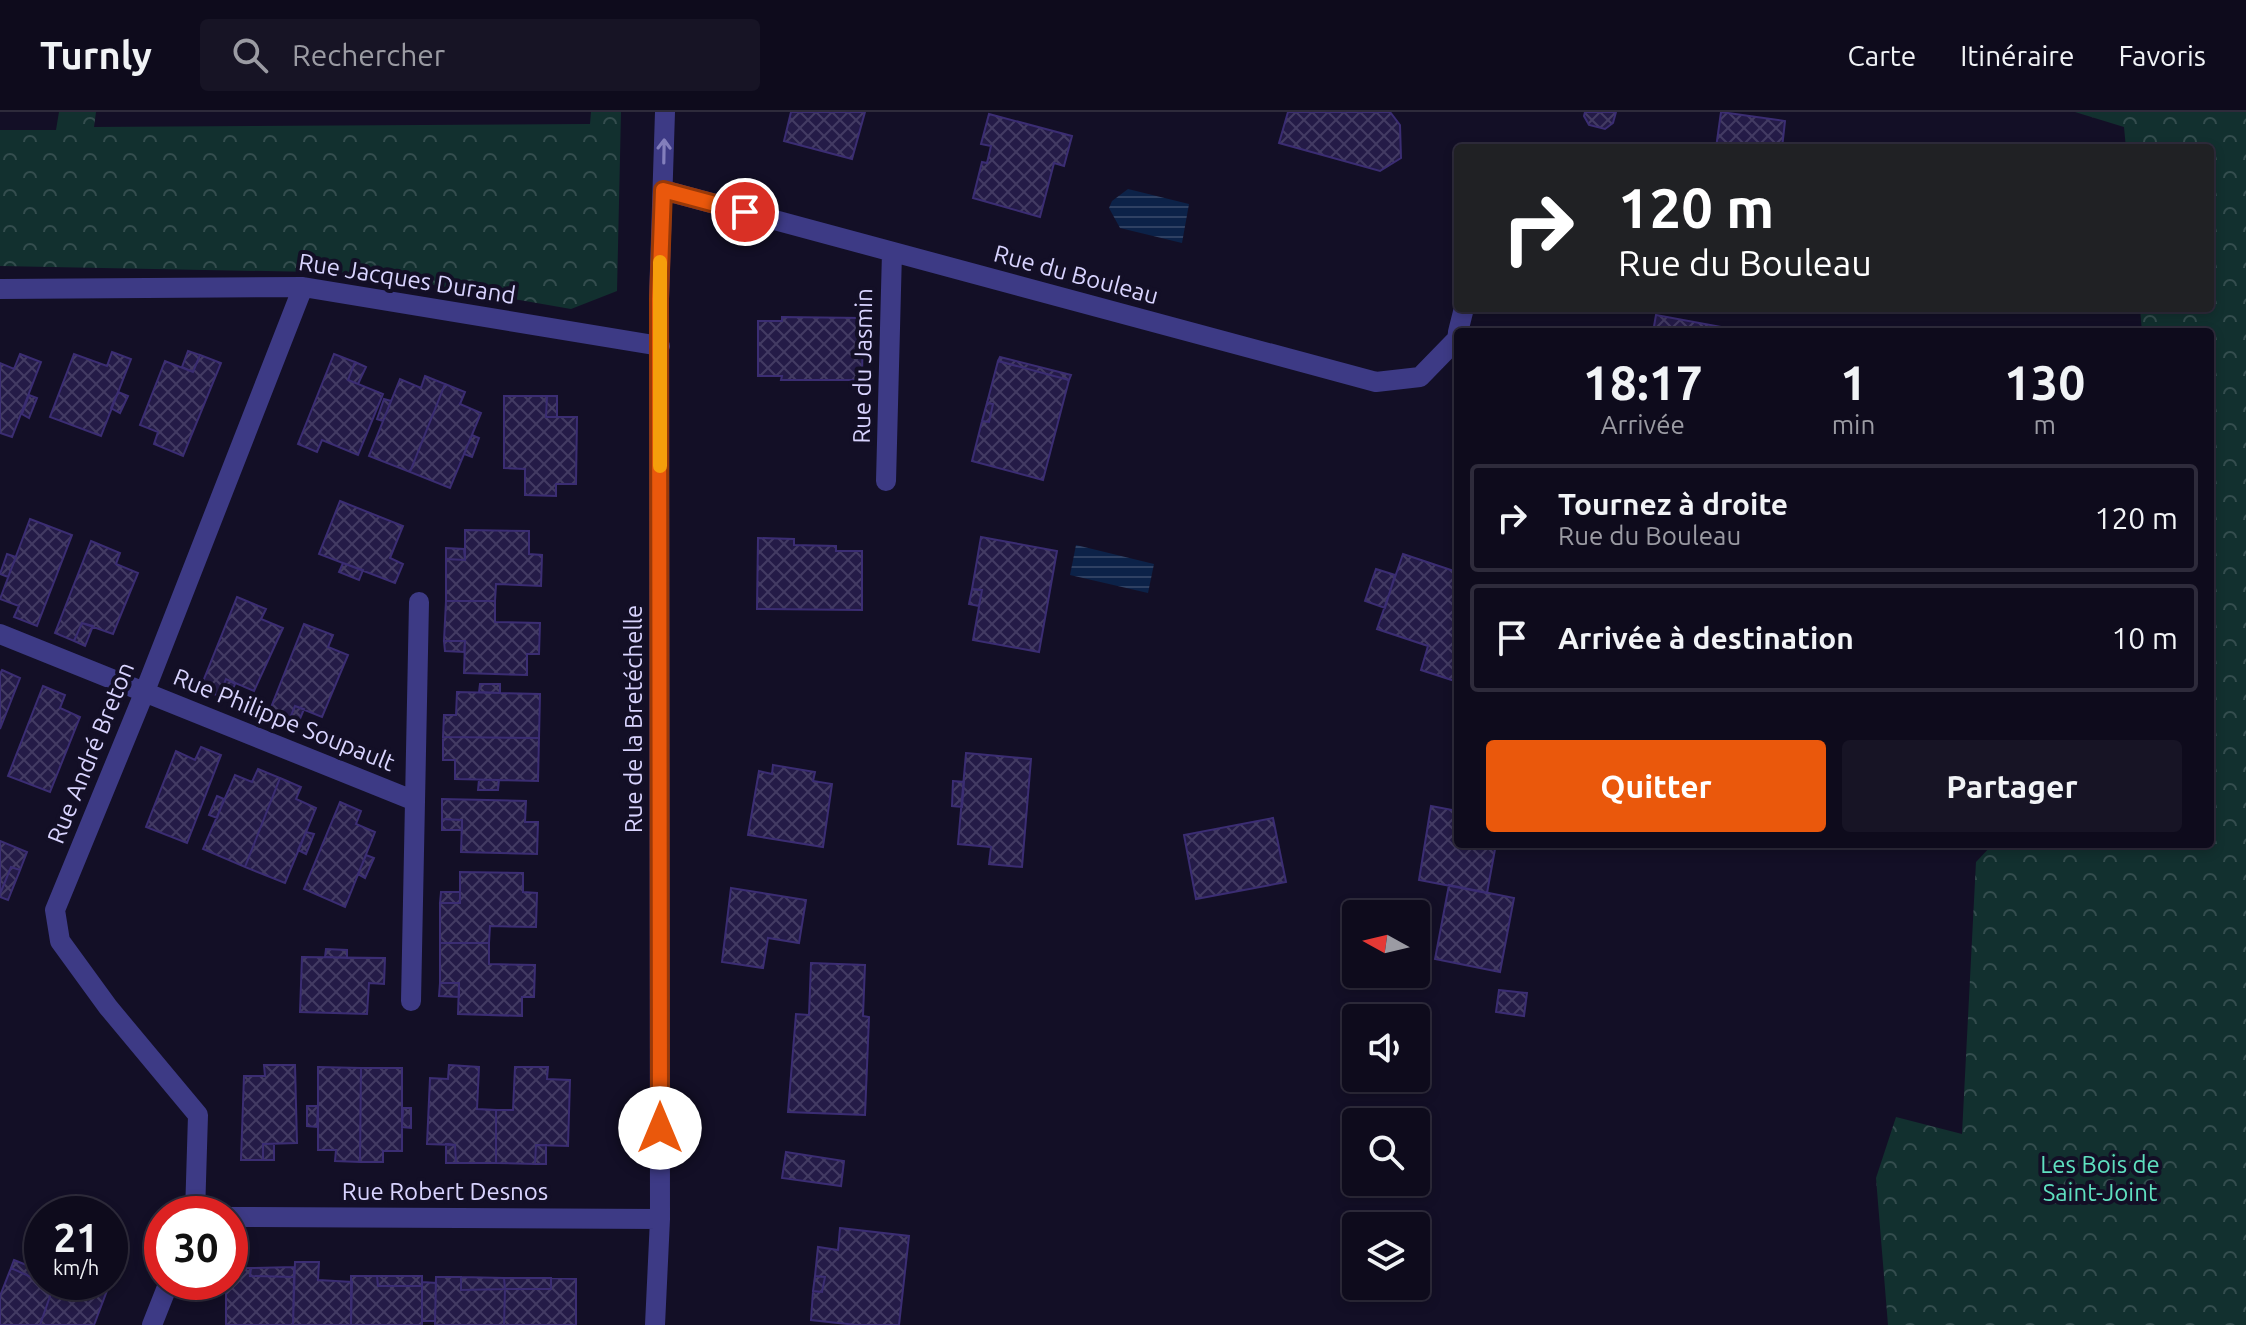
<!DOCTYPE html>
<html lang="fr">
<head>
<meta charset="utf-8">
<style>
  body { margin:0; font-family:Ubuntu,sans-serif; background:#171425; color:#f1f3f6; height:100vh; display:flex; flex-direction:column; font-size:30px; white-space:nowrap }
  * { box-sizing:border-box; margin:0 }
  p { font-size:26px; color:#9b9ba3 }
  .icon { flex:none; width:44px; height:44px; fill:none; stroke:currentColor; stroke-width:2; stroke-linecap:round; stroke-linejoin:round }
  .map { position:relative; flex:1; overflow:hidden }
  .panel { position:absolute; left:1454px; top:216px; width:760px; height:520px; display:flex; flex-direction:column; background:#0e0b1c; border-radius:8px; box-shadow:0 4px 12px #0003,0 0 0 2px #2e2b3b }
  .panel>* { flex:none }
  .top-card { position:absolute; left:1454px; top:32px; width:760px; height:168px; border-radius:8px; box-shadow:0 4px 12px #0003,0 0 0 2px #2e2b3b; background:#202124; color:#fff; overflow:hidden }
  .needle { width:52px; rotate:278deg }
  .tools { position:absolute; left:1342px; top:788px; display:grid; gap:16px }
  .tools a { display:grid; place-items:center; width:88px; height:88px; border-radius:8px; background:#0e0b1c; box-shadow:0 4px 12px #0003,0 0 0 2px #2e2b3b; font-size:40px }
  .speed { position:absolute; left:24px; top:1084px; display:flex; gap:16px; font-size:40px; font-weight:700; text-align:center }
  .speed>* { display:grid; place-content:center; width:104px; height:104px; border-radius:50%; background:#0e0b1c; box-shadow:0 4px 12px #0003,0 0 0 2px #2e2b3b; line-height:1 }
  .speed small { font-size:20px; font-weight:400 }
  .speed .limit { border:12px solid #d22; background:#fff; color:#111 }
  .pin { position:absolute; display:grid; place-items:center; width:68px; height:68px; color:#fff; margin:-34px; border:4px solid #fff; border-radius:50%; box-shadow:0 2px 8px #0007 }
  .me { position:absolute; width:88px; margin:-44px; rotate:0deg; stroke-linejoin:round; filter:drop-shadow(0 0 6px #0008) }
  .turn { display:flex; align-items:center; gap:28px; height:168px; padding:0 32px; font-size:36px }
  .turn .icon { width:104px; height:104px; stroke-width:2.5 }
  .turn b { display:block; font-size:56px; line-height:68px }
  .eta { display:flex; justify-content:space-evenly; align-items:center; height:136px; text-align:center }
  .eta b { font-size:48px; font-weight:700; line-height:56px }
  .action { display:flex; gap:16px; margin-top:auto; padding:16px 32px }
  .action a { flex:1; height:92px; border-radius:8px; background:#ea580c; color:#fff; font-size:32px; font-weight:700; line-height:92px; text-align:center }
  .action a+a { background:#171425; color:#f1f3f6 }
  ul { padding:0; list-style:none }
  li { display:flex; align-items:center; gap:24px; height:108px; margin:0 16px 12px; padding:0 16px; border:4px solid #2e2b3b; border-radius:8px }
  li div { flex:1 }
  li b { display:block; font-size:30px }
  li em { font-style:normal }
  header { display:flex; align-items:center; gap:48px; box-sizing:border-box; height:112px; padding:0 40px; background:#0e0b1c; border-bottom:2px solid #2e2b3b }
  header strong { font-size:38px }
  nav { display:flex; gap:44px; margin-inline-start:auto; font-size:28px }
  .search { width:560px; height:72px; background:#171425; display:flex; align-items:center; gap:20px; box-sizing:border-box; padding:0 28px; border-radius:8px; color:#9b9ba3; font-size:30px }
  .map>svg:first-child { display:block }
</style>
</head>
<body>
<header>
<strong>Turnly</strong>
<div class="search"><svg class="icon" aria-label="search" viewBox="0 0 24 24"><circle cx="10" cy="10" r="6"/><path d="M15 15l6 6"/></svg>Rechercher</div>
<nav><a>Carte</a><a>Itinéraire</a><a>Favoris</a></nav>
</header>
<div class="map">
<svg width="2246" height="1213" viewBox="0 0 2246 1213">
  <defs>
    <pattern id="forest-crowns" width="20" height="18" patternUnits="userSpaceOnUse" patternTransform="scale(2)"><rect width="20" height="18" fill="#12302f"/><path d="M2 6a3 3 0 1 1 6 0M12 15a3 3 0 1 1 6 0" fill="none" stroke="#344d4e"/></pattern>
    <pattern id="water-rules" width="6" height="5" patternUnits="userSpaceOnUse" patternTransform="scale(2)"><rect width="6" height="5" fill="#0c2248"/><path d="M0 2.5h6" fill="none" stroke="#2f4163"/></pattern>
    <pattern id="building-cross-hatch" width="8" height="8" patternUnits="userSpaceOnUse" patternTransform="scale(2)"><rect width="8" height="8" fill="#241b47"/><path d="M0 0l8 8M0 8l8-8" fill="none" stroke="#433b63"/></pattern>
  </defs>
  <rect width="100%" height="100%" fill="#130f26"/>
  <path fill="url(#forest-crowns)" d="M 59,0 L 96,0 L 94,15 L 590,12 L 591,0 L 621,0 L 617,179 L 571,197 L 365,161 L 0,154 L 0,18 L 56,18 Z
    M 2075,0 L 2246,0 L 2246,1213 L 1888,1213 L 1876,1066 L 1896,1005 L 1962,1022 L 1976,750 L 1993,732 L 2210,732 L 2210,220 L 2142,220 L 2140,196 L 2210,196 L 2210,36 L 2126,36 L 2124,15 Z"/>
  <path fill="url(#water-rules)" d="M 1128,77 L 1189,92 L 1182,131 L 1120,116 L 1109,96 L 1112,89 Z
    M 1076,433 L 1154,452 L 1148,481 L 1070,463 Z"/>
  <path fill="url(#building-cross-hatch)" stroke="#3b2d73" stroke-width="2" d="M 791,0 L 865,0 L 852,47 L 784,29 Z
    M 1288,0 L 1390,0 L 1400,13 L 1401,46 L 1380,59 L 1279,31 Z
    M 1585,0 L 1616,0 L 1613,11 L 1605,17 L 1589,13 L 1584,4 Z
    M 1721,0 L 1785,9 L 1782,36 L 1716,36 Z
    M 989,2 L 1072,24 L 1064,54 L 1054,51 L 1040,105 L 973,86 L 982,50 L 987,51 L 991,34 L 981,32 Z
    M 1656,203 L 1727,216 L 1727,220 L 1653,220 Z
    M 782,205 L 863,206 L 862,268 L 781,268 L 782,264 L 758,264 L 758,209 L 782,209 Z
    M 188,239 L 200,243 L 193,260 L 182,255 Z
    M 112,240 L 131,247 L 101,324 L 50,305 L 74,242 L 107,254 Z
    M 20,242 L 41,250 L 12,325 L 0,321 L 0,251 L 14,257 Z
    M 334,242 L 355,250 L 348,268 L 383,282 L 358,343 L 322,328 L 317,340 L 298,332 Z
    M 200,243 L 221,251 L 183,344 L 154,332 L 158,320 L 140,313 L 165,249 L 193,260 Z
    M 1000,245 L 1071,263 L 1069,268 L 998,249 Z
    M 998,249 L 1069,268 L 1043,368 L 972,349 L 982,309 L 989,310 L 993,292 L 987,291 Z
    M 355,250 L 366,255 L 358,272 L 348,268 Z
    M 425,264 L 445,272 L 410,360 L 369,344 L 400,267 L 421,276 Z
    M 445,272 L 465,280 L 460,292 L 481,301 L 450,376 L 410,360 Z
    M 118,280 L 128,284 L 120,301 L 111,296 Z
    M 29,283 L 37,286 L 29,306 L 22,302 Z
    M 504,284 L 547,284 L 546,305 L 577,305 L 576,372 L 556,372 L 556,384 L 525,383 L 525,357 L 504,356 Z
    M 547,284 L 557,284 L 557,305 L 546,305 Z
    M 384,287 L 391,289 L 383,309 L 377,307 Z
    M 987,291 L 993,292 L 989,310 L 982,309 Z
    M 472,323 L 479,326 L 472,345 L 464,342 Z
    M 340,389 L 403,414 L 390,446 L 403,452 L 395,471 L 319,442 Z
    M 30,407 L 72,423 L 37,514 L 14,505 L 19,494 L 0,487 Z
    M 465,418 L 529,419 L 529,442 L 542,443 L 541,474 L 496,472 L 495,489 L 446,489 L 446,447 L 465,448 Z
    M 981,425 L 1057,439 L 1039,540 L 973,528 L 982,478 L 972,477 Z
    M 758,426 L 794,427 L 794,433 L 836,434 L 836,439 L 862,439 L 862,498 L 757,497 Z
    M 91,429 L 120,441 L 116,452 L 138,461 L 113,522 L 82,511 L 74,529 L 55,521 Z
    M 446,436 L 464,437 L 465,448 L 446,447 Z
    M 7,442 L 16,445 L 8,465 L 0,462 Z
    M 1403,442 L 1454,459 L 1458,447 L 1458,570 L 1421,558 L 1428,534 L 1377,517 Z
    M 343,451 L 363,458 L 359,468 L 339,460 Z
    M 1376,457 L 1395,463 L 1385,496 L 1365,489 Z
    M 972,477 L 982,478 L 979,494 L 969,492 Z
    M 237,485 L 266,497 L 261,507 L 283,516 L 254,579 L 226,567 L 219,584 L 200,577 Z
    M 446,489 L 495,489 L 495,510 L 540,511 L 539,542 L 527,542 L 527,563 L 464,561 L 465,529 L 444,529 Z
    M 82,511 L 93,514 L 85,534 L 74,529 Z
    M 304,512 L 333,523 L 328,535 L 348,543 L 322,605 L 295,594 L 288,611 L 268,603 Z
    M 444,529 L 465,529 L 464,540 L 445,539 Z
    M 2,558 L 20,566 L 0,617 L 0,562 Z
    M 226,567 L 235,572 L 229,587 L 219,584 Z
    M 480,572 L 500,572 L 500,581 L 479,580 Z
    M 43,574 L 65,583 L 60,596 L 80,605 L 50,680 L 8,664 Z
    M 457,580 L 540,582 L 539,626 L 443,625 L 444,603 L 456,603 Z
    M 295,594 L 304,597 L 297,614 L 288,611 Z
    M 443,625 L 539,626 L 538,669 L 455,667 L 455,648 L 443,648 Z
    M 201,635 L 221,643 L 187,731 L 146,715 L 176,639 L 195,648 Z
    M 966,641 L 1031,647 L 1022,755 L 989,752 L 991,735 L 958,732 Z
    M 773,653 L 815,660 L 813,669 L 832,672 L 823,735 L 748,723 L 759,659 L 772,662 Z
    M 258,657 L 280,666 L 245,755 L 203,737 L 235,663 L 252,670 Z
    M 280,666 L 301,675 L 296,687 L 316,696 L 285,771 L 245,755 Z
    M 479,668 L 499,668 L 498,678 L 478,678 Z
    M 953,669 L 964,670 L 962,695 L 952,694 Z
    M 217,684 L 224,687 L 217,706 L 209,703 Z
    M 442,687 L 526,689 L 525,710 L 538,710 L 537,742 L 461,740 L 462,708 L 442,707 Z
    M 340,690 L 361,699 L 356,712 L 375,720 L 345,795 L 304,777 Z
    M 1431,694 L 1458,699 L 1458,732 L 1496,732 L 1487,781 L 1419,768 Z
    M 1273,706 L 1286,770 L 1196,787 L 1184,723 Z
    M 442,707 L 462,708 L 462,718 L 442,718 Z
    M 306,720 L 314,722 L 306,742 L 298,738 Z
    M 0,729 L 27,740 L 20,758 L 11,755 L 0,782 Z
    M 366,743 L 374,746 L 365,766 L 358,762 Z
    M 11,755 L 20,758 L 8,788 L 0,785 L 0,782 Z
    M 460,760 L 523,761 L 523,780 L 537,781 L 536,815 L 490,814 L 489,831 L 440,831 L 440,791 L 460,791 Z
    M 1449,773 L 1514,786 L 1500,860 L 1435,847 Z
    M 731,776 L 806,788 L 799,831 L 768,826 L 763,856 L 722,850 Z
    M 441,780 L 460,780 L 460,791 L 440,791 Z
    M 440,831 L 489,831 L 489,852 L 535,853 L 534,885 L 522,885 L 522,904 L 458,902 L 459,871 L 440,871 Z
    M 326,837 L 347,838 L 347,846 L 325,845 Z
    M 302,845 L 385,846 L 384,872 L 369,871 L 367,902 L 300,900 Z
    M 811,851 L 865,853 L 863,904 L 869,905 L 865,1003 L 788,1000 L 796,902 L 809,903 Z
    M 440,871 L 459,871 L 459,885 L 439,884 Z
    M 1499,878 L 1527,881 L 1524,904 L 1496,900 Z
    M 264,953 L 295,953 L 297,1031 L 263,1032 L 263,1048 L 241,1048 L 244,964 L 265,964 Z
    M 449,953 L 479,955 L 477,997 L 496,998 L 496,1051 L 456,1051 L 455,1033 L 427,1032 L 430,966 L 448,967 Z
    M 318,955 L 361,956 L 360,1050 L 335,1049 L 336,1038 L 318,1038 Z
    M 515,955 L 548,955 L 547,967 L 570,968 L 568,1034 L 536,1033 L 535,1052 L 496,1051 L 496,998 L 513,998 Z
    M 361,956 L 402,956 L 402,1039 L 383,1039 L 383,1050 L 360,1050 Z
    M 307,994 L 318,994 L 317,1015 L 307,1014 Z
    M 403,996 L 411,996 L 411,1016 L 402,1015 Z
    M 263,1032 L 274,1032 L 274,1048 L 263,1048 Z
    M 446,1032 L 455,1033 L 456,1051 L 446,1051 Z
    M 536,1033 L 546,1033 L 546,1052 L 535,1052 Z
    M 786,1040 L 844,1049 L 841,1074 L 782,1066 Z
    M 840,1116 L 909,1124 L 899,1213 L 856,1213 L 811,1208 L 813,1179 L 822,1180 L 825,1165 L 815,1164 L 818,1135 L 838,1138 Z
    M 14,1148 L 42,1159 L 40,1169 L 11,1156 Z
    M 295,1150 L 319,1150 L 318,1168 L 352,1170 L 351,1213 L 293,1213 Z
    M 294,1155 L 294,1165 L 250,1164 L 251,1156 Z
    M 11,1156 L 40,1169 L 42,1164 L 42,1170 L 55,1170 L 40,1213 L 0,1213 L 0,1184 Z
    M 230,1156 L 251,1156 L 250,1164 L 294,1165 L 293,1213 L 226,1213 L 226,1170 L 230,1170 Z
    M 351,1164 L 377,1164 L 378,1174 L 422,1174 L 422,1213 L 351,1213 Z
    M 377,1164 L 422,1164 L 422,1174 L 378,1174 Z
    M 815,1164 L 825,1165 L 822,1180 L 813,1179 Z
    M 436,1165 L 461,1165 L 461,1178 L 505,1177 L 504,1213 L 435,1213 Z
    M 461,1165 L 504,1166 L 505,1177 L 461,1178 Z
    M 504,1166 L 551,1166 L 551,1177 L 505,1177 Z
    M 551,1166 L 576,1167 L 576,1213 L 504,1213 L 505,1177 L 551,1177 Z
    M 110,1167 L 111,1168 L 94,1213 L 40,1213 L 55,1170 L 110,1170 Z
    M 422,1170 L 436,1171 L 435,1209 L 422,1209 Z"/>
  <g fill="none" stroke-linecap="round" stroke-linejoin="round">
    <path stroke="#3d3a85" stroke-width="20" d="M 663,78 L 1376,270 L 1420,265 L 1457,227 L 1458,221
      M 0,177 L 303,175 L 660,234
      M 1458,220 L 1464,196
      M 886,369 L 892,140
      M 0,522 L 415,689
      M 411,889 L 419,490
      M 195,1102 L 198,1003 L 108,895 L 60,829 L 55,798 L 145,579 L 303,175
      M 230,1105 L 660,1107
      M 152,1213 L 169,1170
      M 655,1213 L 660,1107 L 659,187 L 665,0"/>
  </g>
  <defs><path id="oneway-shaft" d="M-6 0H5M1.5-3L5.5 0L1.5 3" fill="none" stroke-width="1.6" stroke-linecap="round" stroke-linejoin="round" transform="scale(2)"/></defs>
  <use stroke="#837fbc" href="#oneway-shaft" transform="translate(664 39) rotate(-89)"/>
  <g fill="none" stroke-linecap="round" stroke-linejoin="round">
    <defs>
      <path id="route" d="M 660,1016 L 659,187 L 663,78 L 745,100"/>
    </defs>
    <use href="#route" stroke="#983908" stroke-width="20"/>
    <use href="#route" stroke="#ea580c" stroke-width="14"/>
    <path stroke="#f59e0b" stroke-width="14" d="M 660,354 L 660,150"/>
  </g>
  <g text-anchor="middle" stroke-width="8" stroke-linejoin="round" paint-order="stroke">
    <g font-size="24" fill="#d9d4ff" stroke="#130f26">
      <text transform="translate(1076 163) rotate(15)" y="8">Rue du Bouleau</text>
      <text transform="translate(407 167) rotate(9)" y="8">Rue Jacques Durand</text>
      <text transform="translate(863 254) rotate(-89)" y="8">Rue du Jasmin</text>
      <text transform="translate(634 607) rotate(-90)" y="8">Rue de la Bretéchelle</text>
      <text transform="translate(284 608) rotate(22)" y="8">Rue Philippe Soupault</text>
      <text transform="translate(91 641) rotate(-68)" y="8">Rue André Breton</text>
      <text x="445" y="1088">Rue Robert Desnos</text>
    </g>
    <g font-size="24" fill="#5fe0c0" stroke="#130f26">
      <text x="2100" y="1061">Les Bois de<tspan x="2100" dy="28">Saint-Joint</tspan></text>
    </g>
  </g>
</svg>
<div class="tools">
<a><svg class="needle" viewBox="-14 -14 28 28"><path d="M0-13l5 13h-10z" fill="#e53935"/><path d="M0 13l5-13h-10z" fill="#9b9ba3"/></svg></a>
<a><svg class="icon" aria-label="sound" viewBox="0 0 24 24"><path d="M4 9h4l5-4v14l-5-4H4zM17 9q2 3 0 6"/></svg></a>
<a><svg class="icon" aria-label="search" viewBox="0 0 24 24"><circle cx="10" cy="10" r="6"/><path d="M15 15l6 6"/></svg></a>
<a><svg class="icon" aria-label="layers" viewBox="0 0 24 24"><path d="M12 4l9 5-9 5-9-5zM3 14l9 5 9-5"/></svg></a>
</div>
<div class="speed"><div>21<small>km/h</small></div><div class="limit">30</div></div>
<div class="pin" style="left:745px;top:100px;background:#d93025"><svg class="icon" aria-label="arrive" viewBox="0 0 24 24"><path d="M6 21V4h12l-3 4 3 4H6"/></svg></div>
<svg class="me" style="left:660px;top:1016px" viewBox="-20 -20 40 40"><circle r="19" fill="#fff"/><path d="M0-13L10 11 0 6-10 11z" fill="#ea580c"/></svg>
<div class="top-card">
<div class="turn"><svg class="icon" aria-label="right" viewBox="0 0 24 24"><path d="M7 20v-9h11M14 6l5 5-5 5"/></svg><div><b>120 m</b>Rue du Bouleau</div></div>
</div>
<section class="panel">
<div class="eta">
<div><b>18:17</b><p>Arrivée</p></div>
<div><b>1</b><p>min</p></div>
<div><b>130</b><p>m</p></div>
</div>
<ul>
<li><svg class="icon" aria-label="right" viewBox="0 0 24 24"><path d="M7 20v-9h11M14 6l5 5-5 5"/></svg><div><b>Tournez à droite</b><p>Rue du Bouleau</p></div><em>120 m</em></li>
<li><svg class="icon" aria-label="arrive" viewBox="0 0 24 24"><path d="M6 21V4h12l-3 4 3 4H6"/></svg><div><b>Arrivée à destination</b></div><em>10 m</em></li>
</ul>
<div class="action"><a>Quitter</a><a>Partager</a></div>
</section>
</div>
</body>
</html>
